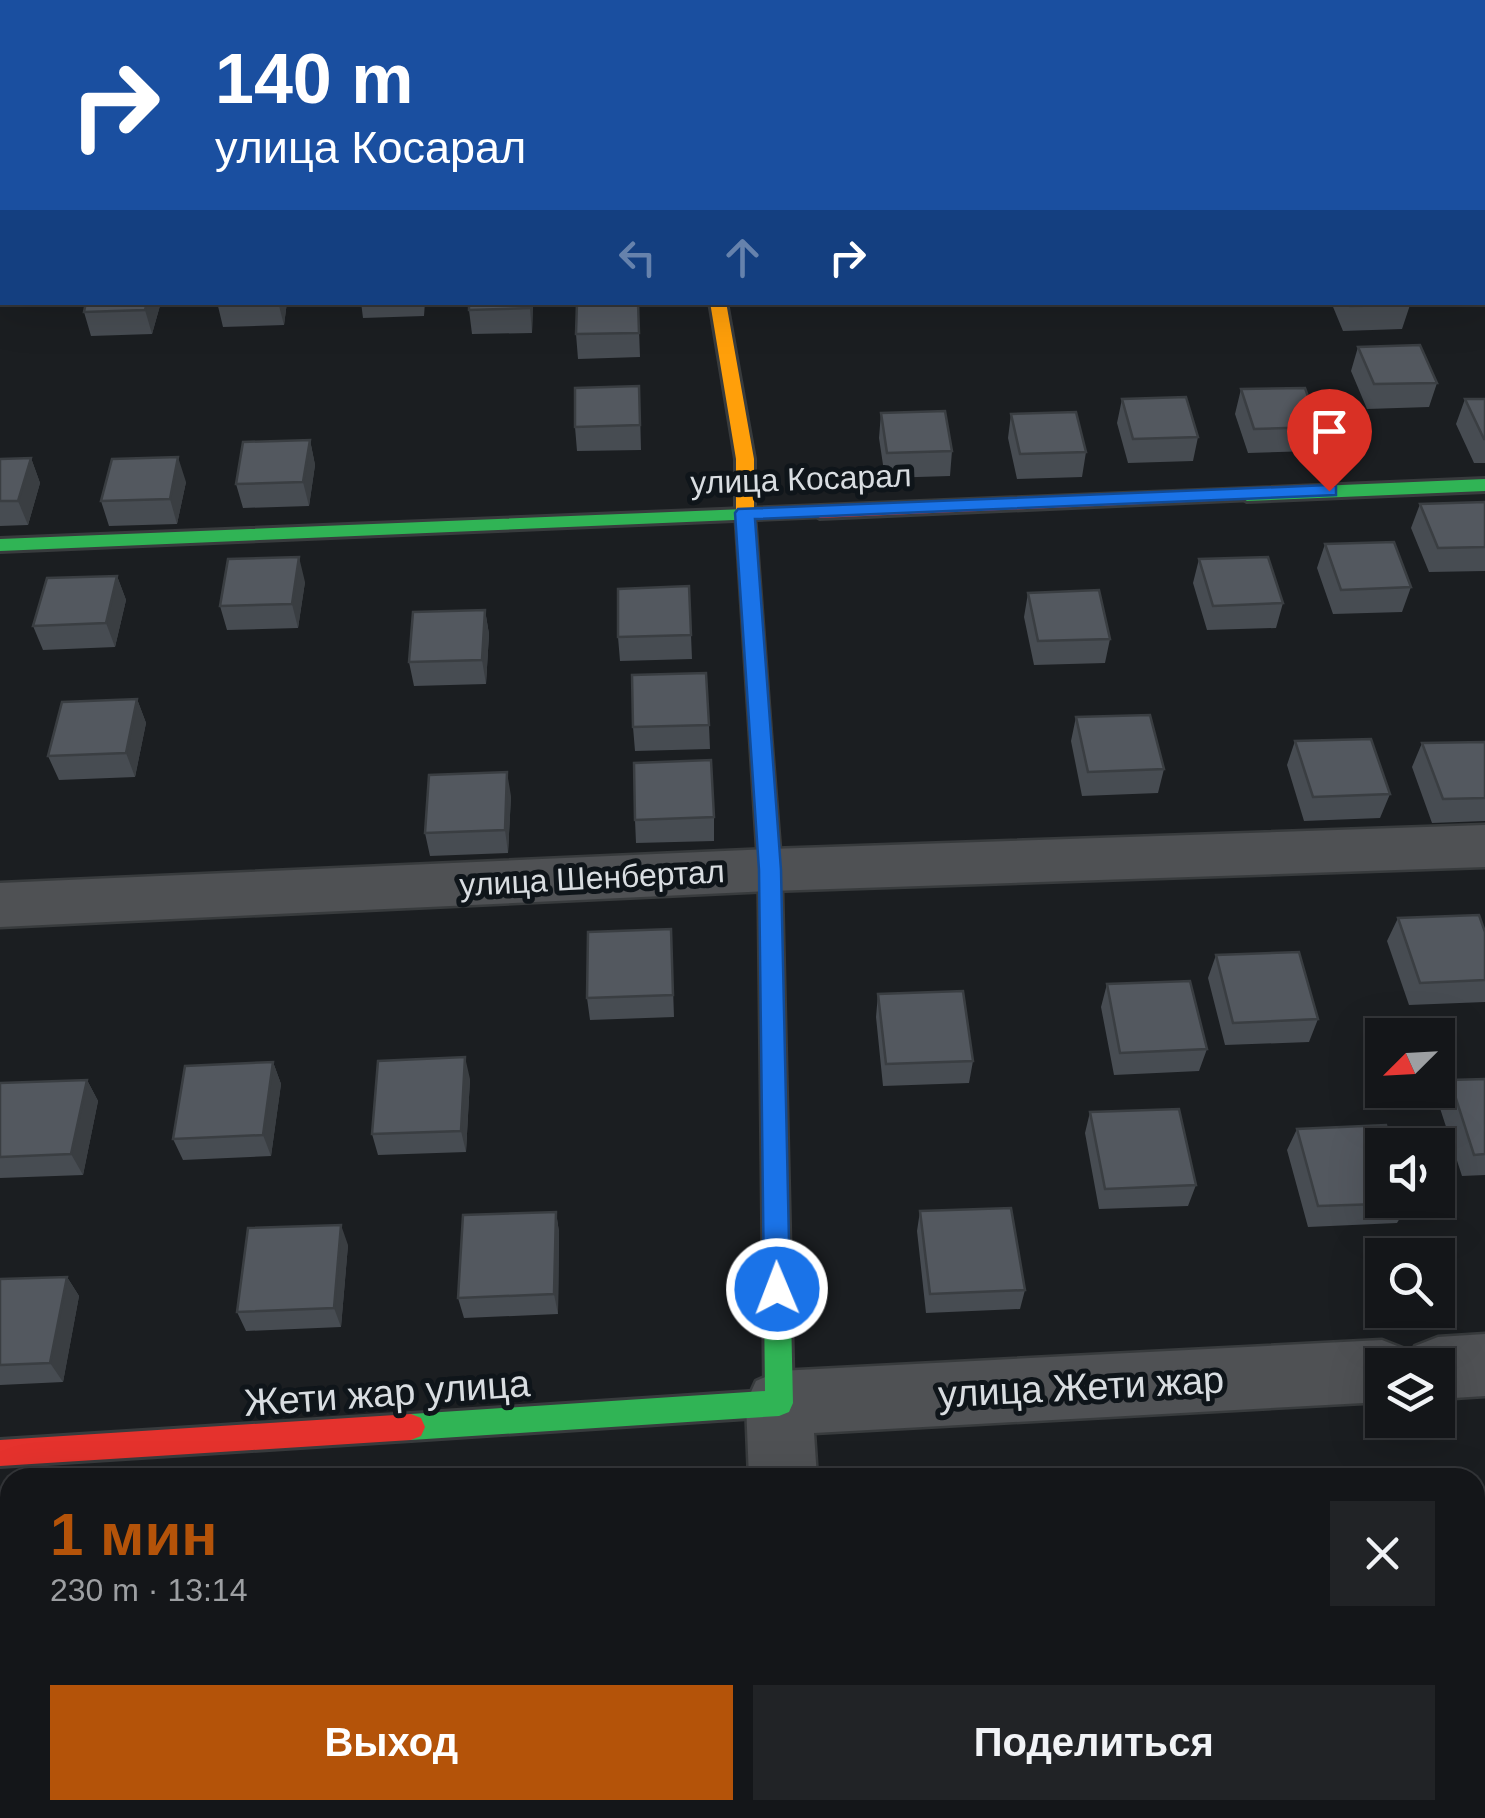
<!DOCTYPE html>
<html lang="ru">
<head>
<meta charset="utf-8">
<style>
  body { margin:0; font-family:Helvetica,sans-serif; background:#212326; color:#f1f3f6; height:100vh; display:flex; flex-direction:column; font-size:38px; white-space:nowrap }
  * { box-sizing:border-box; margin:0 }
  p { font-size:32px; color:#9d9fa2 }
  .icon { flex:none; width:55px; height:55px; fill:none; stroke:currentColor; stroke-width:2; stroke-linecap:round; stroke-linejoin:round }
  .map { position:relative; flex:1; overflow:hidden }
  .details { position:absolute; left:0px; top:1468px; width:1485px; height:352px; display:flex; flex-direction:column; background:#141619; border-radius:30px 30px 0 0; box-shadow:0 10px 40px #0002,0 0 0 2px #333538 }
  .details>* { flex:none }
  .banner { position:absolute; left:0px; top:0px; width:1485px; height:305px; box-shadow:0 10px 40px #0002,0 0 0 2px #333538; background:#1a4fa0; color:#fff; overflow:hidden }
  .needle { width:65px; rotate:246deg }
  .tools { position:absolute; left:1365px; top:1018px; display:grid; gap:20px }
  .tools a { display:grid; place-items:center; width:90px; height:90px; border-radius:0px; background:#141619; box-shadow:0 10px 40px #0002,0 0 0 2px #333538; font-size:50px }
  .pin { position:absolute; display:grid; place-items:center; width:85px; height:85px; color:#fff; margin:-102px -42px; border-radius:50% 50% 50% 0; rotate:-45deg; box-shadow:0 0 10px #0007 }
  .pin .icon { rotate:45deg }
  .me { position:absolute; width:110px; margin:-55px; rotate:359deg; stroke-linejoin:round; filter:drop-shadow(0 0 8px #0008) }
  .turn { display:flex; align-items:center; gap:35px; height:210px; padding:0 50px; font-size:45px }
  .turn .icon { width:130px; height:130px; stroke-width:2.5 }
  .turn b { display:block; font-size:70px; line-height:85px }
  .lanes { display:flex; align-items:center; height:95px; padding:0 50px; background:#0003; justify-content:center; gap:50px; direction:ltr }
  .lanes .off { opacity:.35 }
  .round { display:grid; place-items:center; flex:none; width:105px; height:105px; border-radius:0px; background:#212326 }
  .summary { display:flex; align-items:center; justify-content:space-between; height:170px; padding:0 50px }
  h1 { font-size:60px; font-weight:700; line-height:75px; color:#b45309 }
  .cta { display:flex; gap:20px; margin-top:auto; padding:20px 50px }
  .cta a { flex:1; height:115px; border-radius:0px; background:#b45309; color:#fff; font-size:40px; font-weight:700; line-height:115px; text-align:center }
  .cta a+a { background:#212326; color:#f1f3f6 }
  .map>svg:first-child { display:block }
</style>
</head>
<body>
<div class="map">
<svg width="1485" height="1818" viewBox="0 0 1485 1818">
  <rect width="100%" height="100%" fill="#1b1e21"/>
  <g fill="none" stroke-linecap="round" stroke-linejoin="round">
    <defs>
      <path id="street" d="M 1332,0 L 1367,0 L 1368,2 L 1334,2 Z
        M 1485,0 L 1485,20 L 1482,20 L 1482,2 L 1471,2 Z
        M 2,72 L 2,115 L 0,116 L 0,73 Z
        M 0,131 L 2,131 L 0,205 Z
        M 1482,195 L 1485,195 L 1485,219 L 1482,219 Z
        M 0,248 L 2,248 L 2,272 L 0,272 Z
        M 1482,253 L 1485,254 L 1485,282 L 1482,281 Z
        M 1485,825 L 1485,867 L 770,891 L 0,927 L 0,883 L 770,849 Z
        M 1485,1334 L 1485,1396 L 1438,1399 L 1438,1365 L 1382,1365 L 1382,1402 L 814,1433 L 817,1478 L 749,1478 L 746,1403 L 756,1381 L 779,1371 L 1382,1340 L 1405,1349 L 1409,1359 L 1415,1346 L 1438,1337 Z
        M 762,1810 L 838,1810 L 838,1818 L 762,1818 Z"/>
      <path id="fast" d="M 665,0 L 679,0 L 680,2 L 666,2 Z
        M 1485,479 L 1485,491 L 1247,501 L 1238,495 L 1247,489 Z
        M 820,506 L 829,512 L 827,516 L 0,551 L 0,539 Z
        M 760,721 L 770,729 L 781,870 L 793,1403 L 789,1412 L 779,1416 L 411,1440 L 401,1436 L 397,1427 L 401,1418 L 411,1414 L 765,1391 L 759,870 L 750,729 Z"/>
      <path id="slow" d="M 710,302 L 726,302 L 754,459 L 754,513 L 770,729 L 760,737 L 750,729 L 736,513 L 736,459 Z"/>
      <path id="jam" d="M 1247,489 L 1254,491 L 1254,499 L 820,518 L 811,512 L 820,506 Z
        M 411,1414 L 421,1418 L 425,1427 L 421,1436 L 411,1440 L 0,1466 L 0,1440 Z"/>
    </defs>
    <use href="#street" stroke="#383b3d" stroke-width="5"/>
    <use href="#fast" stroke="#383b3d" stroke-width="6"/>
    <use href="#slow" stroke="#383b3d" stroke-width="6"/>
    <use href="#jam" stroke="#383b3d" stroke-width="6"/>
    <use href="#street" fill="#4f5154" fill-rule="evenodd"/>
    <use href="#fast" fill="#30b455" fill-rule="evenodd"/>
    <use href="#slow" fill="#ff9f0a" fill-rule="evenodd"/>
    <use href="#jam" fill="#e5322d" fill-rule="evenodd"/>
  </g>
  <path fill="#474c52" d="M 902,0 L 956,0 L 956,2 L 902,2 Z
    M 1014,0 L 1069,0 L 1068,2 L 1015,2 Z
    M 1482,132 L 1485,132 L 1485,185 L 1482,185 Z
    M 161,302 L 152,334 L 91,336 L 84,312 Z
    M 217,302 L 287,302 L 284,325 L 223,327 Z
    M 361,302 L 425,302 L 424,316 L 363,318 Z
    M 533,302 L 532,333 L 472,334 L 469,310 Z
    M 638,302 L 640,357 L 578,359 L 576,334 Z
    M 1331,302 L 1409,302 L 1410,305 L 1402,329 L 1343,331 Z
    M 1358,347 L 1437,383 L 1429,407 L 1367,409 L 1351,371 Z
    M 1241,389 L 1319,427 L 1312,451 L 1248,453 L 1235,414 Z
    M 1122,399 L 1198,437 L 1193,461 L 1128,463 L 1117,423 Z
    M 1465,399 L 1485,399 L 1485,463 L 1474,463 L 1456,424 Z
    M 640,411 L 641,450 L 577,451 L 575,427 Z
    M 881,413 L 952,451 L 950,476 L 885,478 L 879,438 Z
    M 1011,414 L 1086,452 L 1082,477 L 1017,479 L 1008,438 Z
    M 310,440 L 315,465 L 309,506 L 243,508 L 236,484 Z
    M 31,458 L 40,483 L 28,525 L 0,526 L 0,459 Z
    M 186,482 L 177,524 L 109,526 L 101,501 Z
    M 1485,502 L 1485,571 L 1429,572 L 1411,528 L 1420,504 Z
    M 1325,544 L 1411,587 L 1402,612 L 1333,614 L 1317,568 Z
    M 1199,559 L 1283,603 L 1276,628 L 1207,630 L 1193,583 Z
    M 117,576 L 126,600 L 115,647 L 43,650 L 33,626 Z
    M 305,582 L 298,628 L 227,630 L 220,606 Z
    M 689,586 L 692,659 L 620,661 L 618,637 Z
    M 1028,593 L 1110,639 L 1105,663 L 1034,665 L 1024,617 Z
    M 485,610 L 489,634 L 486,684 L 414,686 L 409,662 Z
    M 137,699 L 146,723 L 135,777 L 59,780 L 48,756 Z
    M 1076,717 L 1164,769 L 1158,793 L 1082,796 L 1071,741 Z
    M 709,725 L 710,749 L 635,751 L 633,727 Z
    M 1295,741 L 1390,794 L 1380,818 L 1304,821 L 1287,765 Z
    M 1485,742 L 1485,821 L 1432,823 L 1412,767 L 1422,743 Z
    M 511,796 L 508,853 L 430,856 L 425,833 Z
    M 714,817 L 714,841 L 636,843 L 635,820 Z
    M 1398,918 L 1485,932 L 1485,1002 L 1409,1005 L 1387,941 Z
    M 671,929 L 674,1017 L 590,1020 L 587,998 Z
    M 1216,955 L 1318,1019 L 1309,1042 L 1225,1045 L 1208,978 Z
    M 1107,984 L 1207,1049 L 1199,1071 L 1114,1075 L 1101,1007 Z
    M 878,994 L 973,1061 L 969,1083 L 883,1086 L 876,1017 Z
    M 273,1062 L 281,1084 L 271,1156 L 183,1160 L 173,1139 Z
    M 470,1079 L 466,1152 L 378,1155 L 372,1134 Z
    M 1485,1079 L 1485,1175 L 1462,1176 L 1438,1102 L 1450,1080 Z
    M 87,1080 L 98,1101 L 83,1175 L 0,1178 L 0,1083 Z
    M 1090,1112 L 1196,1185 L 1188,1206 L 1099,1209 L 1085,1133 Z
    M 1297,1129 L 1409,1203 L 1397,1223 L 1308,1227 L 1287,1150 Z
    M 920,1211 L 1025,1290 L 1020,1309 L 926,1313 L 917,1231 Z
    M 556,1212 L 559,1232 L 558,1314 L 464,1318 L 458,1298 Z
    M 348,1245 L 341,1327 L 246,1331 L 237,1312 Z
    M 67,1277 L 79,1296 L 63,1382 L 0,1385 L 0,1279 Z
    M 1058,1810 L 1179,1810 L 1181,1818 L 1059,1818 Z"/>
  <path fill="#3a3e42" d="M 147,302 L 161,302 L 152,334 L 145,310 Z
    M 278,302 L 287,302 L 284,325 Z
    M 530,302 L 533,302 L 532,333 L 530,308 Z
    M 310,440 L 315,465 L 309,506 L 303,482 Z
    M 178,457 L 186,482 L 177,524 L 170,499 Z
    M 31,458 L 40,483 L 28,525 L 18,501 Z
    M 299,557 L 305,582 L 298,628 L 292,604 Z
    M 117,576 L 126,600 L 115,647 L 106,623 Z
    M 485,610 L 489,634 L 486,684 L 482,660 Z
    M 137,699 L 146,723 L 135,777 L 126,753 Z
    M 507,772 L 511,796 L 508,853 L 505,830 Z
    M 465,1057 L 470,1079 L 466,1152 L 461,1131 Z
    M 273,1062 L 281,1084 L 271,1156 L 263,1135 Z
    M 87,1080 L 98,1101 L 83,1175 L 71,1154 Z
    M 556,1212 L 559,1232 L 558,1314 L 554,1294 Z
    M 341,1225 L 348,1245 L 341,1327 L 334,1308 Z
    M 67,1277 L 79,1296 L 63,1382 L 50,1363 Z"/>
  <path fill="#53585f" stroke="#3a3e42" stroke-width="2.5" d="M 85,0 L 135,0 L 134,2 L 84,2 Z
    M 212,0 L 263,0 L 263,2 L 212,2 Z
    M 555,0 L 605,0 L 605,2 L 555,2 Z
    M 1482,132 L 1485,132 L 1485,152 L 1482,147 Z
    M 86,302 L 147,302 L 145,310 L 84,312 Z
    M 469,302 L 530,302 L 530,308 L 469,310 Z
    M 577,302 L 638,302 L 639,333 L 576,334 Z
    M 1348,302 L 1409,302 L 1410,305 L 1350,306 Z
    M 1420,345 L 1437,383 L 1374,384 L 1358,347 Z
    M 639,386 L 640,425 L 575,427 L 575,388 Z
    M 1305,388 L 1319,427 L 1254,429 L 1241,389 Z
    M 1186,397 L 1198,437 L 1133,439 L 1122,399 Z
    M 1465,399 L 1485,399 L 1485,439 L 1484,439 Z
    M 945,411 L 952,451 L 887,453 L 881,413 Z
    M 1076,412 L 1086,452 L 1020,454 L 1011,414 Z
    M 310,440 L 303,482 L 236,484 L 243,442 Z
    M 178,457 L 170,499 L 101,501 L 112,459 Z
    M 31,458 L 18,501 L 0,501 L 0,459 Z
    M 1485,502 L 1485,547 L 1438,548 L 1420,504 Z
    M 1394,542 L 1411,587 L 1341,590 L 1325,544 Z
    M 299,557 L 292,604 L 220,606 L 228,559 Z
    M 1268,557 L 1283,603 L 1213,606 L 1199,559 Z
    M 117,576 L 106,623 L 33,626 L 47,578 Z
    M 689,586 L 691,635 L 618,637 L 618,589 Z
    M 1099,590 L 1110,639 L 1038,641 L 1028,593 Z
    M 485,610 L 482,660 L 409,662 L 413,612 Z
    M 706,673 L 709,725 L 633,727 L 632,675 Z
    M 137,699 L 126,753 L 48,756 L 62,702 Z
    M 1150,715 L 1164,769 L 1088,772 L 1076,717 Z
    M 1371,739 L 1390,794 L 1313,797 L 1295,741 Z
    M 1485,742 L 1485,798 L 1443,799 L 1422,743 Z
    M 711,760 L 714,817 L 635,820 L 634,763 Z
    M 507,772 L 505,830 L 425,833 L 429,775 Z
    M 1479,915 L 1485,932 L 1485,980 L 1420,983 L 1398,918 Z
    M 671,929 L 673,995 L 587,998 L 588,932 Z
    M 1299,952 L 1318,1019 L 1233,1023 L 1216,955 Z
    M 1190,981 L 1207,1049 L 1120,1053 L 1107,984 Z
    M 963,991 L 973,1061 L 886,1064 L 878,994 Z
    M 465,1057 L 461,1131 L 372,1134 L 378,1061 Z
    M 273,1062 L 263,1135 L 173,1139 L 185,1066 Z
    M 1485,1079 L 1485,1154 L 1474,1155 L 1450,1080 Z
    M 87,1080 L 71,1154 L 0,1157 L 0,1083 Z
    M 1179,1109 L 1196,1185 L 1105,1189 L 1090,1112 Z
    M 1386,1125 L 1391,1145 L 1382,1145 L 1382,1200 L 1408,1200 L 1409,1203 L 1318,1206 L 1297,1129 Z
    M 1011,1208 L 1025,1290 L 930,1294 L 920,1211 Z
    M 556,1212 L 554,1294 L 458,1298 L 463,1215 Z
    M 341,1225 L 334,1308 L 237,1312 L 248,1228 Z
    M 67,1277 L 50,1363 L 0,1365 L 0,1279 Z
    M 742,1472 L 742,1478 L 641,1478 L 641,1476 Z
    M 1066,1810 L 1179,1810 L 1181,1818 L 1068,1818 Z"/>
  <path fill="#1a73e8" stroke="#114b97" stroke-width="2.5" d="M 1329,485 L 1336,486 L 1336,495 L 755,519 L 781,870 L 790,1289 L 786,1298 L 777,1301 L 768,1298 L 764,1289 L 759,870 L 735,513 L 738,509 Z"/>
  <g text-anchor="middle" stroke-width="10" stroke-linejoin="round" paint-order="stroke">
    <g font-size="32" fill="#d9dde1" stroke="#0f151a">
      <text transform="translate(801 479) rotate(-2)" y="11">улица Косарал</text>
      <text transform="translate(592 878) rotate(-3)" y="11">улица Шенбертал</text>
    </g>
    <g font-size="38" fill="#d9dde1" stroke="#0f151a">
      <text transform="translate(1081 1387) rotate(-3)" y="13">улица Жети жар</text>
      <text transform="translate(387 1393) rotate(-4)" y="13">Жети жар улица</text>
    </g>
  </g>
</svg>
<div class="tools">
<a><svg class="needle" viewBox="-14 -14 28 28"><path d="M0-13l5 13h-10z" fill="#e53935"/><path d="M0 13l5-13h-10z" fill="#9d9fa2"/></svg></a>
<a><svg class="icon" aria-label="sound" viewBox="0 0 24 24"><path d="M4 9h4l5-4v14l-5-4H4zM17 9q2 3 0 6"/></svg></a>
<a><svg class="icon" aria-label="search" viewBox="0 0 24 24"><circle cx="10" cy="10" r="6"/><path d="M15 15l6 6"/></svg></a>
<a><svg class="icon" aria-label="layers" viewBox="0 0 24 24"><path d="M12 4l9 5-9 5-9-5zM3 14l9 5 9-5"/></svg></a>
</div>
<div class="pin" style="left:1329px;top:491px;background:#d93025"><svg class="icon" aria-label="arrive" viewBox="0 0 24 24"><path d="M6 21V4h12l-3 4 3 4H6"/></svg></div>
<svg class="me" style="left:777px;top:1289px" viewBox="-20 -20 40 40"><circle r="17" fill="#1a73e8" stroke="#fff" stroke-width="3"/><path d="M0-11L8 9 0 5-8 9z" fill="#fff"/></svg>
<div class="banner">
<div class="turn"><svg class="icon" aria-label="right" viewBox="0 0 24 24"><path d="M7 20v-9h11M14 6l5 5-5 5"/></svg><div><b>140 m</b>улица Косарал</div></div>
<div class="lanes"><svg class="icon off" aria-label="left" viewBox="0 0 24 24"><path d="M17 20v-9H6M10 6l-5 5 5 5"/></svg><svg class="icon off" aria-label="ahead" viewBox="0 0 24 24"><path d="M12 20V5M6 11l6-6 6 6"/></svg><svg class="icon" aria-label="right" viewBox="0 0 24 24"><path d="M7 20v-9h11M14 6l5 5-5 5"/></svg></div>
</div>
<section class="details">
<div class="summary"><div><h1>1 мин</h1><p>230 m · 13:14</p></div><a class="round"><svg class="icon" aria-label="close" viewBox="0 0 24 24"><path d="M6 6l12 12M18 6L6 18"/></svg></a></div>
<div class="cta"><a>Выход</a><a>Поделиться</a></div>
</section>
</div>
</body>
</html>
